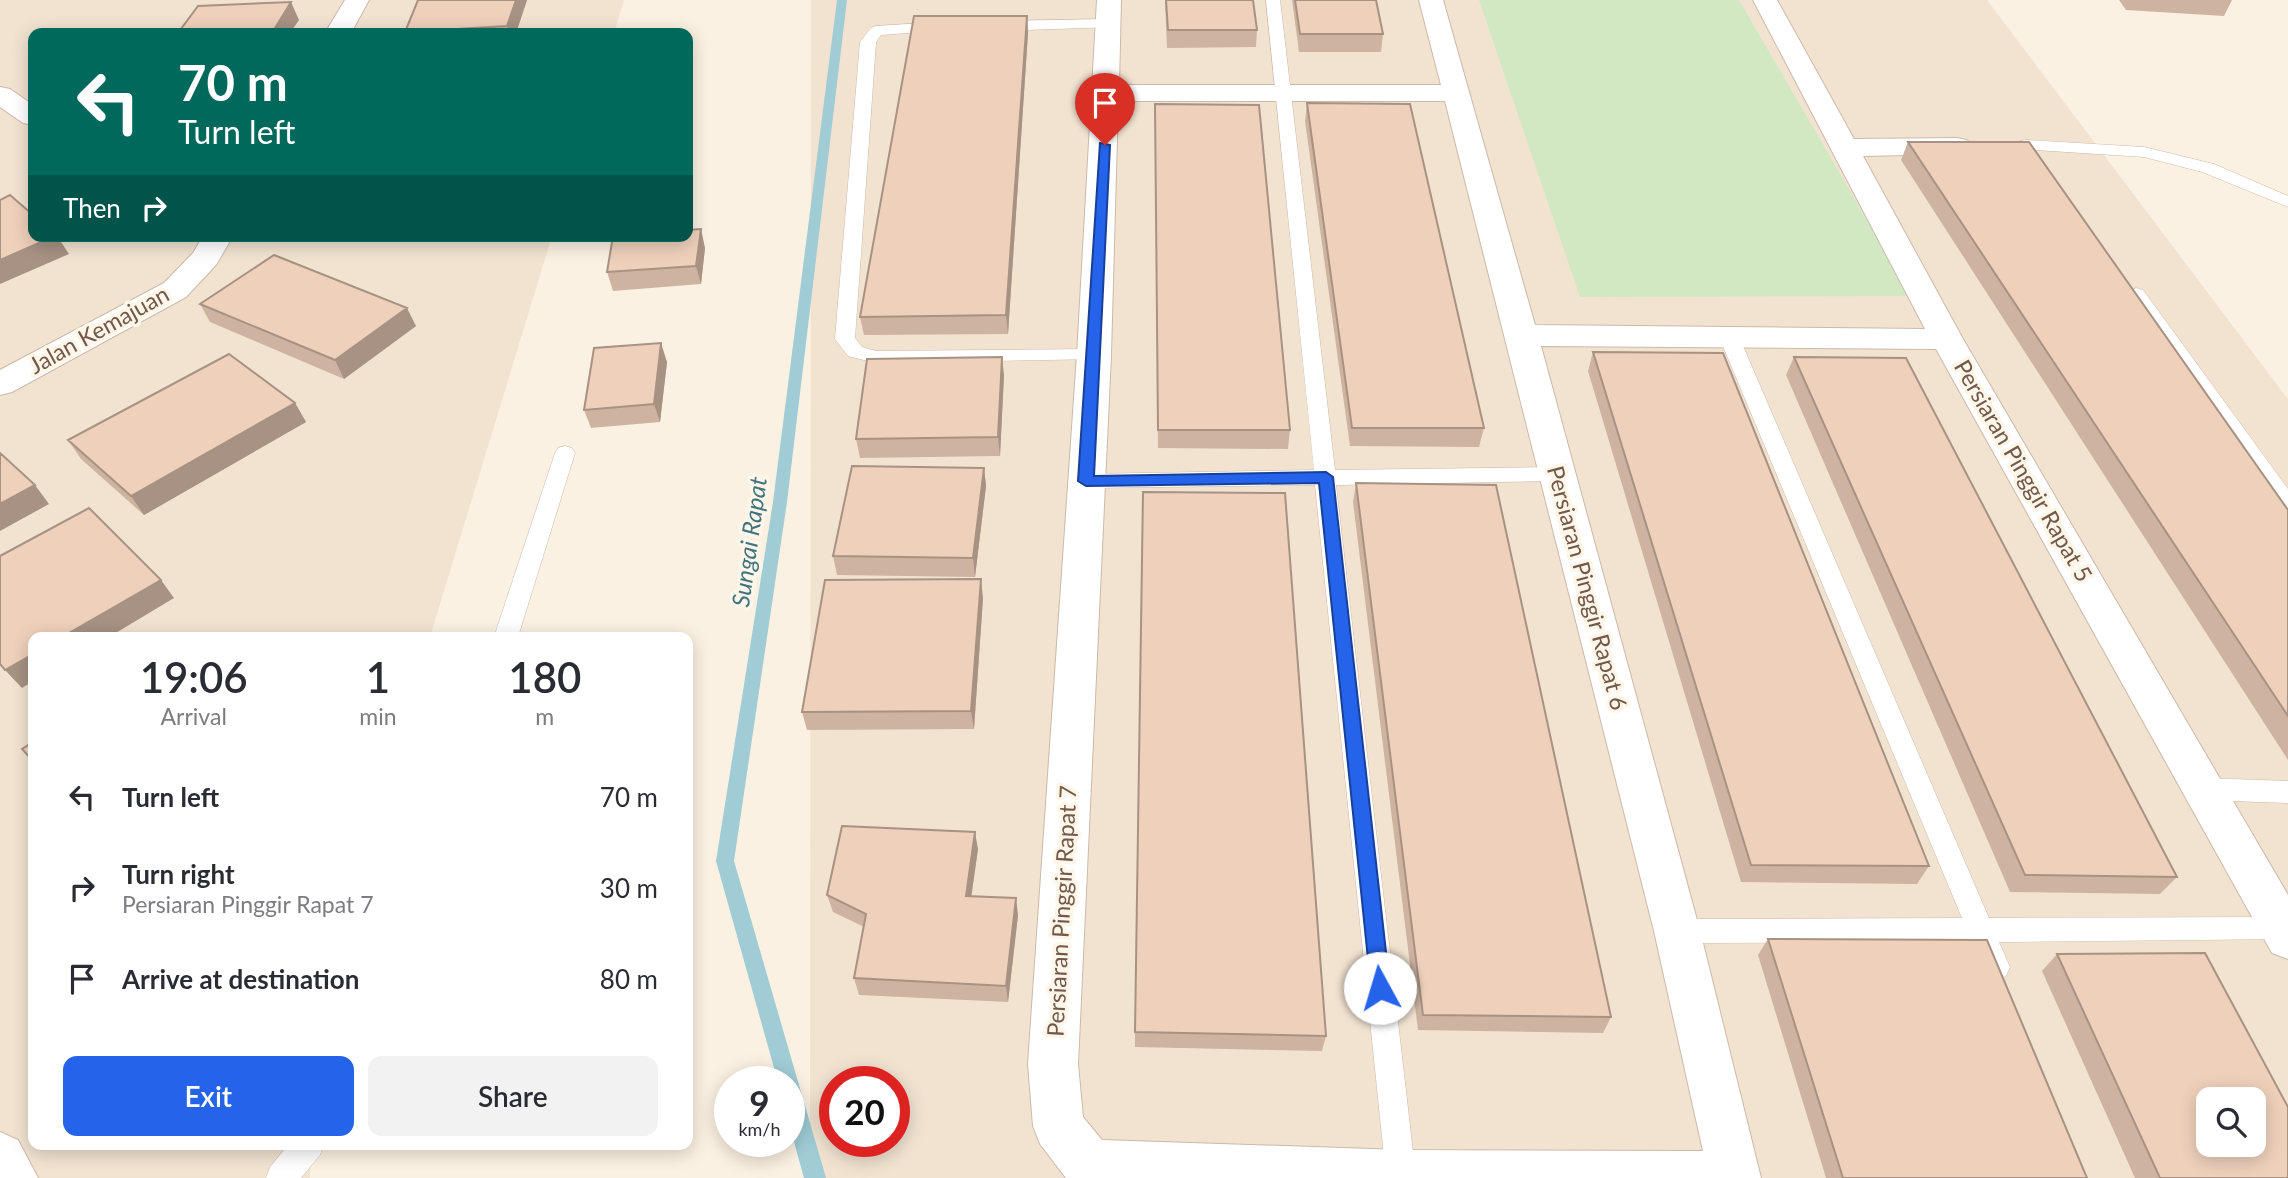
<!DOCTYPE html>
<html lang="en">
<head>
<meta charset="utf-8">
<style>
  body { margin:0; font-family:Lato,sans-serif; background:#f2f2f3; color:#2b2b33; height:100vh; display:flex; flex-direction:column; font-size:26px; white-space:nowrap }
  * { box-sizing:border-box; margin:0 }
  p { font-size:23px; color:#7c7c81 }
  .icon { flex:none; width:38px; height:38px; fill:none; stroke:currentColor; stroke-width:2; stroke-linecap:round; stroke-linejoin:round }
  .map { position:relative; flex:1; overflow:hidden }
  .details { position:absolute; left:28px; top:632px; width:665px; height:518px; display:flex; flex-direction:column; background:#fff; border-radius:14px; box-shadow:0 4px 18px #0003 }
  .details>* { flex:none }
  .banner { position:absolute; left:28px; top:28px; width:665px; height:214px; border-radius:14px; box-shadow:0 4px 18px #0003; background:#00695c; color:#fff; overflow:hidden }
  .controls { position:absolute; left:2196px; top:1087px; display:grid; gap:14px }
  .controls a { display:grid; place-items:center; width:70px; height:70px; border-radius:14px; background:#fff; box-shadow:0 4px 18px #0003; font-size:35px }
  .speed { position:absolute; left:714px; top:1066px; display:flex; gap:14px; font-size:35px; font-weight:700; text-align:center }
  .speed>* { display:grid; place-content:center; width:91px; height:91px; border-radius:50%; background:#fff; box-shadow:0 4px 18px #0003; line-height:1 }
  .speed small { font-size:18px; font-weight:400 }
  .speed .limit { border:10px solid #d22; background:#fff; color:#111 }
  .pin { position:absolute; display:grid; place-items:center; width:60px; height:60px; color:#fff; margin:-72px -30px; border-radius:50% 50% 50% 0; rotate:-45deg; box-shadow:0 0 7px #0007 }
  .pin .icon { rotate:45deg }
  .me { position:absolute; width:77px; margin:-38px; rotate:354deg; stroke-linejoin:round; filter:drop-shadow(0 0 5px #0008) }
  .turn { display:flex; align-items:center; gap:24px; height:147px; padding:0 35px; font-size:32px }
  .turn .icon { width:91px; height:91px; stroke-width:2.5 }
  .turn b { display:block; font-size:49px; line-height:60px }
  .then { display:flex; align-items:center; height:66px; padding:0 35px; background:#0003; gap:14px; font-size:26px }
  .eta { display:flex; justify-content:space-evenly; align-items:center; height:119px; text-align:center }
  .eta b { font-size:42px; font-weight:600; line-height:49px }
  .button { display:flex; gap:14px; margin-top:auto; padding:14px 35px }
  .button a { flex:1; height:80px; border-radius:14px; background:#2563eb; color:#fff; font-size:28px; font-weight:600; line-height:80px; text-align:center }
  .button a+a { background:#f2f2f3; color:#2b2b33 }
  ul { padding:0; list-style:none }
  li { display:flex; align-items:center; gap:21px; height:91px; padding:0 35px }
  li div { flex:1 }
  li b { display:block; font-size:26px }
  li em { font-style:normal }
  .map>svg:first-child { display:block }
</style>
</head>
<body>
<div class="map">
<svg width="2288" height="1178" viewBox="0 0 2288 1178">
  <rect width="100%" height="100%" fill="#fbf1e2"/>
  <path fill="#f2e3d1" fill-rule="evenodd" d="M 0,0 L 624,0 L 614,33 L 33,33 L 33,236 L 552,236 L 430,637 L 33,637 L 33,1144 L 311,1145 L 310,1178 L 0,1178 Z
    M 811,0 L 1987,0 L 2288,399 L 2288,1178 L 816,1178 L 810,1159 ZM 835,1082 L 894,1082 L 894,1141 L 835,1141 ZM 2208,1099 L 2254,1099 L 2254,1144 L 2208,1144 Z"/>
  <path fill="#d1e8c2" d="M 1479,0 L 1739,0 L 1911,296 L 1580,297 Z"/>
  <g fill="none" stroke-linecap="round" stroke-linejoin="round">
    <path fill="#9fccd5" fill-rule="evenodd" d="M 837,0 L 847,0 L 787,502 L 734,861 L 826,1178 L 804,1178 L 789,1124 L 789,1082 L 778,1082 L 716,861 L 773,502 Z"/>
    <defs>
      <path id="lane" d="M 1266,0 L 1280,0 L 1335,470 L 1557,467 L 1564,469 L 1568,474 L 1564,479 L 1557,481 L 1336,485 L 1416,1178 L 1386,1176 L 1315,485 L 1086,488 L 1078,486 L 1075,481 L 1078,476 L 1086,474 L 1314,470 Z
        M 1109,19 L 1114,21 L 1117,24 L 1114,27 L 997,31 L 989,26 L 997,21 Z
        M 941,22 L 949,27 L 946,30 L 881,35 L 876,42 L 855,338 L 862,347 L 876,351 L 1094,349 L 1101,351 L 1104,355 L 1101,359 L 876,363 L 848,356 L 835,339 L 860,42 L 871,28 L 876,26 Z
        M 2026,140 L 2144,147 L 2214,164 L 2288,196 L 2288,207 L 2202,172 L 2144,157 L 2020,149 L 2018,145 L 2020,141 Z
        M 2136,288 L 2143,290 L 2288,489 L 2288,513 L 2280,510 L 2127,294 Z
        M 1730,333 L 1737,335 L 1740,339 L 1989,918 L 2283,917 L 2288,919 L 2288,939 L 1999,942 L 2010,967 L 2006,976 L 1996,980 L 1986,976 L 1972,942 L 1677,943 L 1667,940 L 1663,931 L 1667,922 L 1677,919 L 1962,918 L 1720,339 L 1723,335 Z
        M 565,446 L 572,448 L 575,453 L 518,637 L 494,637 L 555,453 L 558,448 Z
        M 2203,778 L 2288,781 L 2288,803 L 2203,800 L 2194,797 L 2190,789 L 2194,781 Z
        M 289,1144 L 324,1144 L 320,1155 L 301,1178 L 266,1178 L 270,1167 Z"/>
      <path id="street" d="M 345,0 L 369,0 L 351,33 L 325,33 Z
        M 1097,0 L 1121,0 L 1119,85 L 1441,85 L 1419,0 L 1443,0 L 1535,325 L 1925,329 L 1753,0 L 1777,0 L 1854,139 L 1957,138 L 1967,140 L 1971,146 L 1967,152 L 1957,154 L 1863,156 L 1963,339 L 2288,895 L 2288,959 L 2272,953 L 1936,349 L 1541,346 L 1700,931 L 1761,1178 L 1066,1178 L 1040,1144 L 1033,1126 L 1028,1064 L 1077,355 ZM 1118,101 L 1445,101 L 1654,931 L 1703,1151 L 1401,1150 L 1102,1140 L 1083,1117 L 1078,1064 L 1111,355 Z
        M 0,87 L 10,89 L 33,105 L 33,125 L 23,123 L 0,107 Z
        M 203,236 L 233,236 L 216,265 L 186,297 L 12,392 L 0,395 L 0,370 L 164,283 L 193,253 Z"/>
      <path id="secondary" d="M 0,1132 L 18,1140 L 38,1178 L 0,1178 Z"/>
    </defs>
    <use href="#lane" stroke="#ccb9a9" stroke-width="1"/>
    <use href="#street" stroke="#ccb9a9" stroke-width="2"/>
    <use href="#secondary" stroke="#d1bbaa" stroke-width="2"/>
    <use href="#lane" fill="#fff" fill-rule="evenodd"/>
    <use href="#street" fill="#fff" fill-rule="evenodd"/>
    <use href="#secondary" fill="#fff" fill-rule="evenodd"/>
  </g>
  <path fill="#ceb3a1" d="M 527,0 L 516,33 L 406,33 L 405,32 Z
    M 1165,0 L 1253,0 L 1257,30 L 1256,47 L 1167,48 Z
    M 1292,0 L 1376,0 L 1383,34 L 1381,52 L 1299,52 Z
    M 2119,0 L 2232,0 L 2224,16 L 2126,10 Z
    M 1027,16 L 1028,33 L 1008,334 L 864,335 L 860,317 Z
    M 1307,103 L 1484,428 L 1479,447 L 1350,446 L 1305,121 Z
    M 1155,104 L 1290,430 L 1288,449 L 1158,448 Z
    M 1908,142 L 2288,510 L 2288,760 L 1901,160 Z
    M 705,248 L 701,284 L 613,291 L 607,272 Z
    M 200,304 L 416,326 L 344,379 L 210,322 Z
    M 1593,352 L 1929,866 L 1917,884 L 1741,882 L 1588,371 Z
    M 1794,357 L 2177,877 L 2160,894 L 2010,892 L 1786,375 Z
    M 667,362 L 660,422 L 591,428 L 584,410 Z
    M 1004,375 L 1000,456 L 860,458 L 856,439 Z
    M 295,403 L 306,422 L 144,515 L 81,459 L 68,440 Z
    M 984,468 L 986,486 L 975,577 L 837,575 L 833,556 Z
    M 1356,483 L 1611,1017 L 1603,1033 L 1418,1030 L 1353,502 Z
    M 983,598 L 974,729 L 807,730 L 802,712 Z
    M 978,849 L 971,896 L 1018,915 L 1008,1002 L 859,995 L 854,978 L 864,927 L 833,912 L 827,895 Z
    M 1768,939 L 2087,1178 L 1826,1178 L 1758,955 Z
    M 2057,954 L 2288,1178 L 2135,1178 L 2042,971 Z
    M 1135,1032 L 1326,1036 L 1322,1051 L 1135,1047 Z"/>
  <path fill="#a79283" d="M 516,0 L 527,0 L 516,33 L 510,33 L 507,26 Z
    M 291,2 L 299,20 L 290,33 L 272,33 Z
    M 1027,16 L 1028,33 L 1008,334 L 1006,315 Z
    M 701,229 L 705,248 L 701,284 L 696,266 Z
    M 55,236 L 57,236 L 69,254 L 0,284 L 0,260 Z
    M 407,308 L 416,326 L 344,379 L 335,360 Z
    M 661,343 L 667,362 L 660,422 L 654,404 Z
    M 1002,357 L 1004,375 L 1000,456 L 998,437 Z
    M 295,403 L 306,422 L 144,515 L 131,496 Z
    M 984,468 L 986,486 L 975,577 L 973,558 Z
    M 35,485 L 49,504 L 0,531 L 0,504 Z
    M 981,579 L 983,598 L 974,729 L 971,711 Z
    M 161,580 L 174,598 L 109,637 L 62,637 Z
    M 33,654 L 33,681 L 22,688 L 5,670 Z
    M 975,832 L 978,849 L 969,913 L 966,896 Z
    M 1016,898 L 1018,915 L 1008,1002 L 1006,986 Z"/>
  <path fill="#efd0bb" stroke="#a79283" stroke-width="2" fill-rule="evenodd" d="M 418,0 L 516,0 L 507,26 L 405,32 Z
    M 1166,0 L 1253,0 L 1257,30 L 1168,30 Z
    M 1295,0 L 1376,0 L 1383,34 L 1300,34 Z
    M 291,2 L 272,33 L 178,33 L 198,6 Z
    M 914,16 L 1027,16 L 1006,315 L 860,317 Z
    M 1307,103 L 1410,104 L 1484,428 L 1352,428 Z
    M 1155,104 L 1259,105 L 1290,430 L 1158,430 Z
    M 1908,142 L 2029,142 L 2288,510 L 2288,716 Z
    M 10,195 L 33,215 L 33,236 L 55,236 L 0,260 L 0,200 Z
    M 701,229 L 696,266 L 607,272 L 613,236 L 688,236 L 688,230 Z
    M 274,255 L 407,308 L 335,360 L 200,304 Z
    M 661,343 L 654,404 L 584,410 L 594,348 Z
    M 1593,352 L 1723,353 L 1929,866 L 1751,865 Z
    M 229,354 L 295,403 L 131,496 L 68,440 Z
    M 1002,357 L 998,437 L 856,439 L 867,359 Z
    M 1794,357 L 1906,358 L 2177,877 L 2025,875 Z
    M 0,453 L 35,485 L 0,504 Z
    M 852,466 L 984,468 L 973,558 L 833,556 Z
    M 1356,483 L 1496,485 L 1611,1017 L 1423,1015 Z
    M 1143,492 L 1285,493 L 1326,1036 L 1135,1032 Z
    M 89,508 L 161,580 L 62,637 L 33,637 L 33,654 L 5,670 L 0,664 L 0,556 Z
    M 981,579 L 971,711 L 802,712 L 825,580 Z
    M 33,742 L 33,761 L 22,749 Z
    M 842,826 L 975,832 L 966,896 L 1016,898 L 1006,986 L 854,978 L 866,914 L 827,895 Z
    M 1768,939 L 1987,940 L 2087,1178 L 1843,1178 Z
    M 2205,953 L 2288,1107 L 2288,1178 L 2160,1178 L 2057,954 ZM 2208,1099 L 2254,1099 L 2254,1144 L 2208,1144 Z"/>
  <path fill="#2563eb" stroke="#184099" stroke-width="2" d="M 1100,143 L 1110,145 L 1094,476 L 1326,472 L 1333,477 L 1390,988 L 1387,994 L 1380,997 L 1373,994 L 1371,988 L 1319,483 L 1086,486 L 1078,481 Z"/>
  <g text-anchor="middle" stroke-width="7" stroke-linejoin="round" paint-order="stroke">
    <g font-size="23" fill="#72584a" stroke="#fef6e8">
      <text transform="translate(99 330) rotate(-29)" y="8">Jalan Kemajuan</text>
      <text transform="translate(2023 471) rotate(60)" y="8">Persiaran Pinggir Rapat 5</text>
      <text transform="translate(1587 588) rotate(75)" y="8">Persiaran Pinggir Rapat 6</text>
      <text transform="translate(1062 911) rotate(-87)" y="8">Persiaran Pinggir Rapat 7</text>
    </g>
    <g font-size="24" font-style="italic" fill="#42737e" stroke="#fef6e8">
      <text transform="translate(750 542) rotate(-82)" y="8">Sungai Rapat</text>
    </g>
  </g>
</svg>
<div class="controls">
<a><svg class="icon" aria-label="search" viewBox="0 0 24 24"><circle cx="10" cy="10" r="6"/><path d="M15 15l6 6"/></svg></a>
</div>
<div class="speed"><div>9<small>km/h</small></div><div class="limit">20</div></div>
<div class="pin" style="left:1105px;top:145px;background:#d93025"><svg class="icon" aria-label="arrive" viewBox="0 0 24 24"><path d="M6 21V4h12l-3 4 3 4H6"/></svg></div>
<svg class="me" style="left:1380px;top:988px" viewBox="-20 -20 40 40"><circle r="19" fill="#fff"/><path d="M0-13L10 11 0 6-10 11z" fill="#2563eb"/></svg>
<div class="banner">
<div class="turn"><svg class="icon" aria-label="left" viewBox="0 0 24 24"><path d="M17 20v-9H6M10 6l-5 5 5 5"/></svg><div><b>70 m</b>Turn left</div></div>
<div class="then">Then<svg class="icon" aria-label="right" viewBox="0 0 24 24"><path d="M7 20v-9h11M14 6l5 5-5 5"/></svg></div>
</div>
<section class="details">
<div class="eta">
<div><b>19:06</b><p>Arrival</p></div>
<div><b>1</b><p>min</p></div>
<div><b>180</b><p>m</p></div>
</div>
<ul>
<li><svg class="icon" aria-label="left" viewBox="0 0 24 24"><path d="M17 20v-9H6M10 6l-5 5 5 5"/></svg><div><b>Turn left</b></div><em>70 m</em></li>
<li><svg class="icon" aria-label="right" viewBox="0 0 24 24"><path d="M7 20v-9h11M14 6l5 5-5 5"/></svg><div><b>Turn right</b><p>Persiaran Pinggir Rapat 7</p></div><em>30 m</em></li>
<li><svg class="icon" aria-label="arrive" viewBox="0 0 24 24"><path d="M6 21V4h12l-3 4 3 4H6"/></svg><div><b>Arrive at destination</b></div><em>80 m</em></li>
</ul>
<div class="button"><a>Exit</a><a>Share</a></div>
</section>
</div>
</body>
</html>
